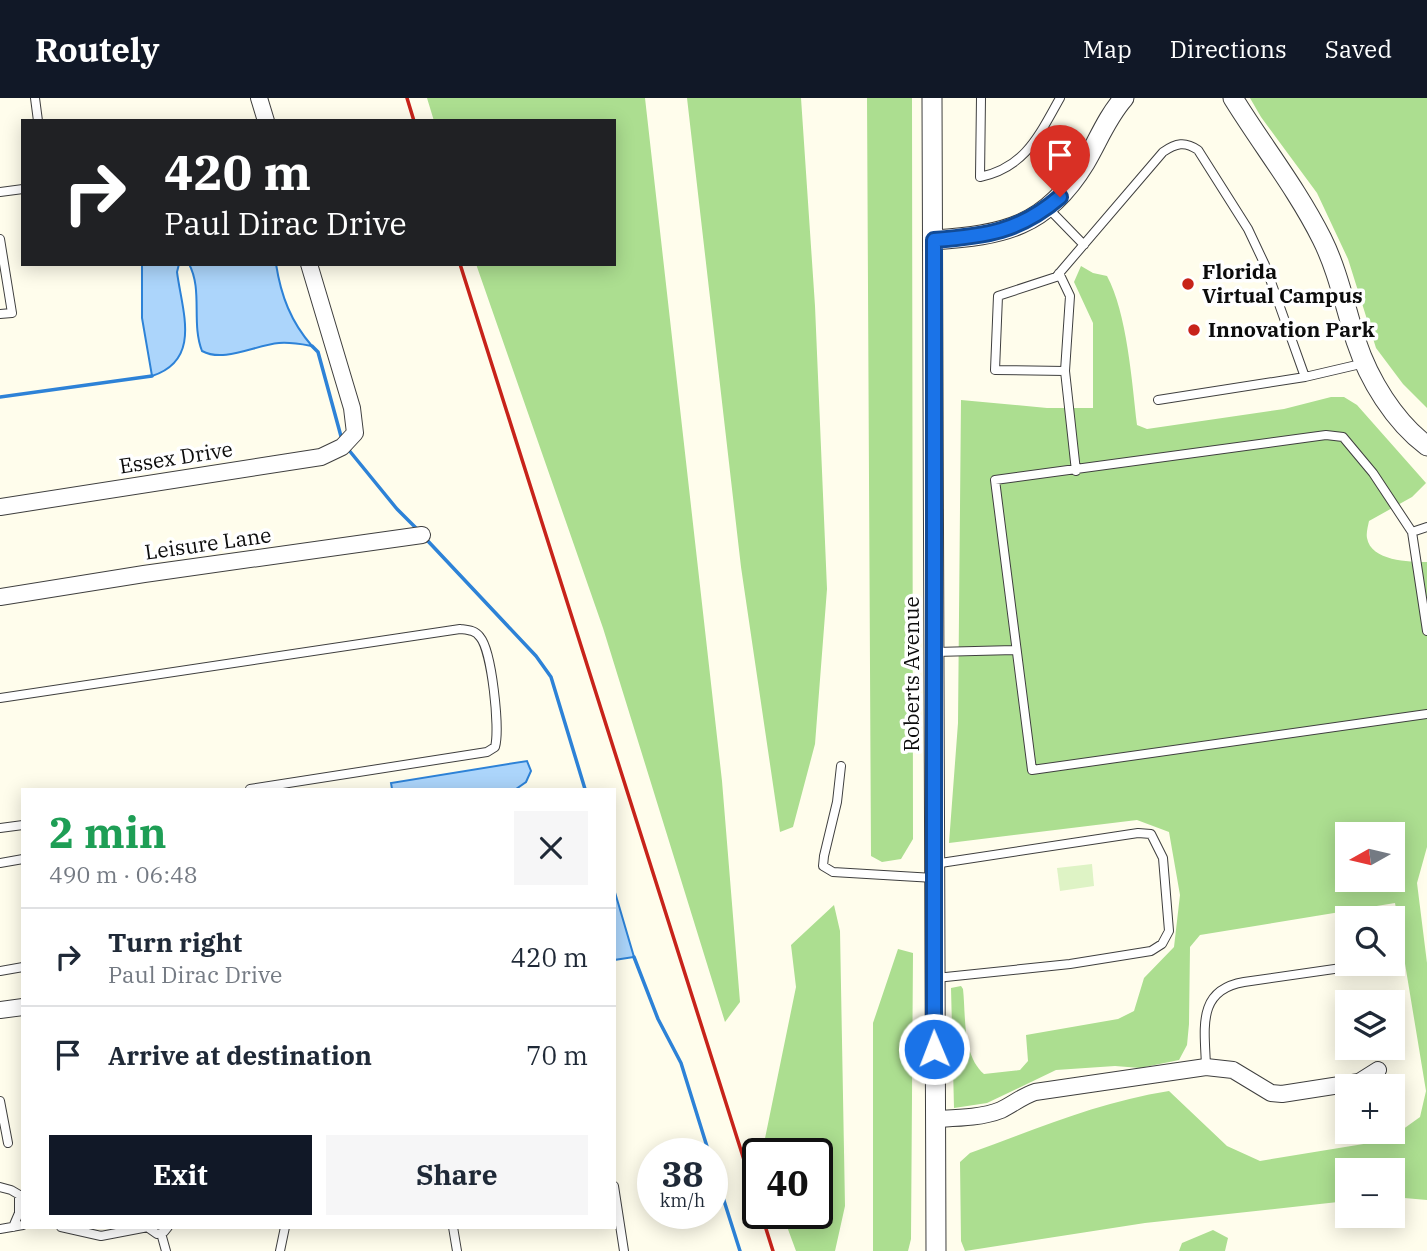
<!DOCTYPE html>
<html lang="en">
<head>
<meta charset="utf-8">
<style>
  body { margin:0; font-family:"IBM Plex Serif",serif; background:#f6f6f7; color:#1f2937; height:100vh; display:flex; flex-direction:column; font-size:26px; white-space:nowrap }
  * { box-sizing:border-box; margin:0 }
  p { font-size:23px; color:#747a83 }
  .icon { flex:none; width:38px; height:38px; fill:none; stroke:currentColor; stroke-width:2; stroke-linecap:round; stroke-linejoin:round }
  .map { position:relative; flex:1; overflow:hidden }
  .sheet { position:absolute; left:21px; top:690px; width:595px; height:441px; display:flex; flex-direction:column; background:#fff; border-radius:0px; box-shadow:0 4px 18px #0003 }
  .sheet>* { flex:none }
  .banner { position:absolute; left:21px; top:21px; width:595px; height:147px; border-radius:0px; box-shadow:0 4px 18px #0003; background:#202124; color:#fff; overflow:hidden }
  .needle { width:46px; rotate:262deg }
  .buttons { position:absolute; left:1335px; top:724px; display:grid; gap:14px }
  .buttons a { display:grid; place-items:center; width:70px; height:70px; border-radius:0px; background:#fff; box-shadow:0 4px 18px #0003; font-size:35px }
  .speed { position:absolute; left:637px; top:1040px; display:flex; gap:14px; font-size:35px; font-weight:700; text-align:center }
  .speed>* { display:grid; place-content:center; width:91px; height:91px; border-radius:50%; background:#fff; box-shadow:0 4px 18px #0003; line-height:1 }
  .speed small { font-size:18px; font-weight:400 }
  .speed .limit { border:4px solid #111; border-radius:10px; background:#fff; color:#111 }
  .pin { position:absolute; display:grid; place-items:center; width:60px; height:60px; color:#fff; margin:-72px -30px; border-radius:50% 50% 50% 0; rotate:-45deg; box-shadow:0 0 7px #0007 }
  .pin .icon { rotate:45deg }
  .me { position:absolute; width:77px; margin:-38px; rotate:359deg; stroke-linejoin:round; filter:drop-shadow(0 0 5px #0008) }
  .turn { display:flex; align-items:center; gap:24px; height:147px; padding:0 28px; font-size:32px }
  .turn .icon { width:91px; height:91px; stroke-width:2.5 }
  .turn b { display:block; font-size:49px; line-height:60px }
  .round { display:grid; place-items:center; flex:none; width:74px; height:74px; border-radius:0px; background:#f6f6f7 }
  .head { display:flex; align-items:center; justify-content:space-between; height:119px; padding:0 28px }
  h1 { font-size:42px; font-weight:800; line-height:52px; color:#1e9e55 }
  .cta { display:flex; gap:14px; margin-top:auto; padding:14px 28px }
  .cta a { flex:1; height:80px; border-radius:0px; background:#111827; color:#fff; font-size:28px; font-weight:800; line-height:80px; text-align:center }
  .cta a+a { background:#f6f6f7; color:#1f2937 }
  ul { padding:0; list-style:none }
  li { display:flex; align-items:center; gap:21px; height:98px; padding:0 28px; border-top:2px solid #e0e1e3 }
  li div { flex:1 }
  li b { display:block; font-size:26px }
  li em { font-style:normal }
  header { display:flex; align-items:center; gap:42px; box-sizing:border-box; height:98px; padding:0 35px; background:#111827; color:#fff }
  header strong { font-size:33px }
  nav { display:flex; gap:38px; margin-inline-start:auto; font-size:24px }
  .map>svg:first-child { display:block }
</style>
</head>
<body>
<header>
<strong>Routely</strong>
<nav><a>Map</a><a>Directions</a><a>Saved</a></nav>
</header>
<div class="map">
<svg width="1427" height="1153" viewBox="0 0 1427 1153">
  <rect width="100%" height="100%" fill="#fffdec"/>
  <path fill="#acde90" fill-rule="evenodd" d="M 427,0 L 645,0 L 722,683 L 740,904 L 725,924 L 603,530 L 476,166 L 614,166 L 614,23 L 434,23 Z
    M 687,0 L 801,0 L 815,208 L 827,491 L 815,646 L 793,729 L 780,734 L 741,469 Z
    M 867,0 L 912,0 L 913,741 L 901,761 L 882,764 L 871,758 Z
    M 1250,0 L 1427,0 L 1427,310 L 1403,286 L 1376,250 L 1348,161 L 1317,95 L 1261,19 Z
    M 1081,168 L 1093,175 L 1107,178 C 1127,215 1132,284 1137,327 L 1147,331 L 1284,311 L 1331,299 L 1344,299 L 1357,307 L 1426,385 L 1412,399 L 1369,423 C 1368,428 1366,435 1367,440 C 1371,463 1409,464 1427,464 L 1427,749 L 1417,785 L 1427,865 L 1427,1102 L 1393,1099 L 1393,1073 L 1348,1073 L 1347,1103 L 1145,1125 L 965,1153 L 961,1143 L 960,1064 L 970,1055 C 1036,1031 1099,1004 1169,993 L 1227,1048 L 1260,1063 L 1388,1042 L 1420,1019 L 1426,993 L 1395,805 L 1200,837 L 1190,849 L 1189,926 L 1187,947 L 1179,962 L 1140,970 L 1115,968 L 1056,972 L 987,1005 L 954,1010 L 951,890 L 961,888 L 963,891 C 966,918 962,957 984,976 L 1020,972 L 1028,963 L 1026,937 L 1118,921 L 1134,913 L 1144,880 L 1174,849 L 1180,797 L 1169,734 L 1137,722 L 949,745 L 958,625 L 961,302 L 1047,310 L 1093,310 L 1093,225 L 1074,184 ZM 1348,737 L 1393,737 L 1393,782 L 1348,782 Z
    M 834,807 L 840,833 L 845,1108 L 835,1153 L 796,1153 L 782,1115 L 817,1115 L 817,1055 L 762,1055 L 796,889 L 791,847 Z
    M 898,851 L 913,855 L 911,1141 L 908,1153 L 873,1153 L 873,925 Z
    M 1213,1132 L 1228,1140 L 1225,1153 L 1179,1153 L 1182,1145 Z"/>
  <path fill="#def3c5" d="M 1092,766 L 1094,788 L 1060,793 L 1057,770 Z"/>
  <path fill="#acd5fb" stroke="#2d82d7" stroke-width="2" d="M 142,166 L 179,166 L 177,174 C 182,213 202,262 152,278 L 142,220 Z
    M 189,166 L 276,166 C 281,198 291,224 312,248 C 301,246 291,244 279,245 C 255,247 224,265 202,253 C 191,225 203,192 189,166 Z
    M 527,663 L 531,673 L 526,684 L 516,691 L 392,691 L 391,685 Z
    M 614,791 L 634,859 L 614,862 Z"/>
  <g fill="none" stroke-linecap="round" stroke-linejoin="round">
    <path stroke="#2d82d7" stroke-width="3.5" d="M 312,248 L 318,254 L 342,342
      M 0,299 L 152,278
      M 348,351 L 397,411 L 419,433
      M 426,441 L 536,558 L 551,579 L 585,691
      M 634,859 L 658,921 L 681,965 L 709,1055
      M 712,1065 L 740,1153"/>
    <defs>
      <path id="service" d="M 35,0 L 38,23
        M 981,0 L 980,79 C 1026,69 1039,37 1060,0
        M 0,94 L 23,91
        M 1048,110 L 1084,147
        M 0,141 L 12,215 L 0,216
        M 1059,175 L 1070,198 L 1065,273 L 995,272 L 998,198 L 1056,179 L 1163,54 C 1176,45 1185,43 1198,52 L 1248,131 L 1265,167 L 1305,279
        M 1065,273 L 1076,373
        M 1158,302 L 1305,279 L 1365,265
        M 1412,434 L 1427,429
        M 1427,533 L 1412,434 L 1373,375 L 1343,339 L 1326,337 L 995,382 L 1032,672 L 1427,616
        M 935,554 L 1015,552
        M 0,600 L 460,531 C 468,532 475,532 480,539 C 492,553 500,631 495,649 L 487,654 L 250,691
        M 841,668 L 837,704 L 824,758 L 823,768 L 833,774 L 934,780
        M 0,730 L 23,727
        M 0,765 L 23,761
        M 934,766 L 1138,735 L 1151,736 L 1163,760 L 1169,833 L 1162,846 L 1151,853 L 1070,866 L 936,880
        M 0,873 L 23,869
        M 1206,969 C 1205,931 1196,892 1244,884 L 1369,866
        M 0,1003 L 8,1045
        M 614,1088 L 624,1153
        M 0,1089 L 11,1092 L 23,1099
        M 13,1129 L 19,1115 L 19,1097
        M 61,1129 L 101,1138 L 148,1129
        M 147,1129 L 157,1136 L 164,1134 L 168,1129
        M 453,1129 L 457,1153
        M 0,1131 L 23,1127
        M 161,1135 L 166,1153
        M 280,1153 L 285,1129"/>
      <path id="minor" d="M 259,0 L 266,23
        M 0,409 L 321,359 L 342,349 L 355,335 L 352,310 L 309,166
        M 0,499 L 144,476 L 422,437
        M 0,912 L 23,909
        M 935,1021 C 956,1020 981,1020 1001,1012 C 1013,1006 1023,998 1035,994 L 1206,969 L 1233,972 L 1271,995 L 1282,996 L 1359,984 L 1378,972"/>
      <path id="tertiary" d="M 932,0 L 936,1153
        M 1233,0 C 1262,47 1297,91 1322,141 C 1338,173 1345,209 1356,243 C 1369,282 1394,323 1427,348
        M 934,142 C 1004,137 1046,129 1085,65 C 1098,43 1107,19 1124,0"/>
    </defs>
    <use href="#service" stroke="#3f3f3f" stroke-width="10"/>
    <use href="#minor" stroke="#3f3f3f" stroke-width="18"/>
    <use href="#tertiary" stroke="#3f3f3f" stroke-width="21"/>
    <use href="#service" stroke="#fff" stroke-width="8"/>
    <use href="#minor" stroke="#fff" stroke-width="16"/>
    <use href="#tertiary" stroke="#fff" stroke-width="19"/>
    <path stroke="#c7231a" stroke-width="3.5" d="M 407,0 L 414,23
      M 460,166 L 758,1106
      M 761,1115 L 773,1153"/>
  </g>
  <g fill="none" stroke-linecap="round" stroke-linejoin="round">
    <defs>
      <path id="route" d="M 934,951 L 934,142 C 986,138 1019,134 1060,99"/>
    </defs>
    <use href="#route" stroke="#114b97" stroke-width="18"/>
    <use href="#route" stroke="#1a73e8" stroke-width="12"/>
  </g>
  <g fill="#c7231a" stroke="#fff" stroke-width="2.5">
    <circle cx="1188" cy="186" r="7"/>
    <circle cx="1194" cy="232" r="7"/>
  </g>
  <g text-anchor="middle" stroke-width="7" stroke-linejoin="round" paint-order="stroke">
    <g font-size="21" font-weight="bold" fill="#0c0c0c" stroke="#fff" text-anchor="start">
      <text x="1202" y="181">Florida<tspan x="1202" dy="24">Virtual Campus</tspan></text>
      <text x="1208" y="239">Innovation Park</text>
    </g>
    <g font-size="21" fill="#0c0c0c" stroke="#fff">
      <text transform="translate(176 360) rotate(-9)" y="7">Essex Drive</text>
      <text transform="translate(208 446) rotate(-8)" y="7">Leisure Lane</text>
      <text transform="translate(912 576) rotate(-90)" y="7">Roberts Avenue</text>
    </g>
  </g>
</svg>
<div class="buttons">
<a><svg class="needle" viewBox="-14 -14 28 28"><path d="M0-13l5 13h-10z" fill="#e53935"/><path d="M0 13l5-13h-10z" fill="#747a83"/></svg></a>
<a><svg class="icon" aria-label="search" viewBox="0 0 24 24"><circle cx="10" cy="10" r="6"/><path d="M15 15l6 6"/></svg></a>
<a><svg class="icon" aria-label="layers" viewBox="0 0 24 24"><path d="M12 4l9 5-9 5-9-5zM3 14l9 5 9-5"/></svg></a>
<a>+</a>
<a>−</a>
</div>
<div class="speed"><div>38<small>km/h</small></div><div class="limit">40</div></div>
<div class="pin" style="left:1060px;top:99px;background:#d93025"><svg class="icon" aria-label="arrive" viewBox="0 0 24 24"><path d="M6 21V4h12l-3 4 3 4H6"/></svg></div>
<svg class="me" style="left:934px;top:951px" viewBox="-20 -20 40 40"><circle r="17" fill="#1a73e8" stroke="#fff" stroke-width="3"/><path d="M0-11L8 9 0 5-8 9z" fill="#fff"/></svg>
<div class="banner">
<div class="turn"><svg class="icon" aria-label="right" viewBox="0 0 24 24"><path d="M7 20v-9h11M14 6l5 5-5 5"/></svg><div><b>420 m</b>Paul Dirac Drive</div></div>
</div>
<section class="sheet">
<div class="head"><div><h1>2 min</h1><p>490 m · 06:48</p></div><a class="round"><svg class="icon" aria-label="close" viewBox="0 0 24 24"><path d="M6 6l12 12M18 6L6 18"/></svg></a></div>
<ul>
<li><svg class="icon" aria-label="right" viewBox="0 0 24 24"><path d="M7 20v-9h11M14 6l5 5-5 5"/></svg><div><b>Turn right</b><p>Paul Dirac Drive</p></div><em>420 m</em></li>
<li><svg class="icon" aria-label="arrive" viewBox="0 0 24 24"><path d="M6 21V4h12l-3 4 3 4H6"/></svg><div><b>Arrive at destination</b></div><em>70 m</em></li>
</ul>
<div class="cta"><a>Exit</a><a>Share</a></div>
</section>
</div>
</body>
</html>
